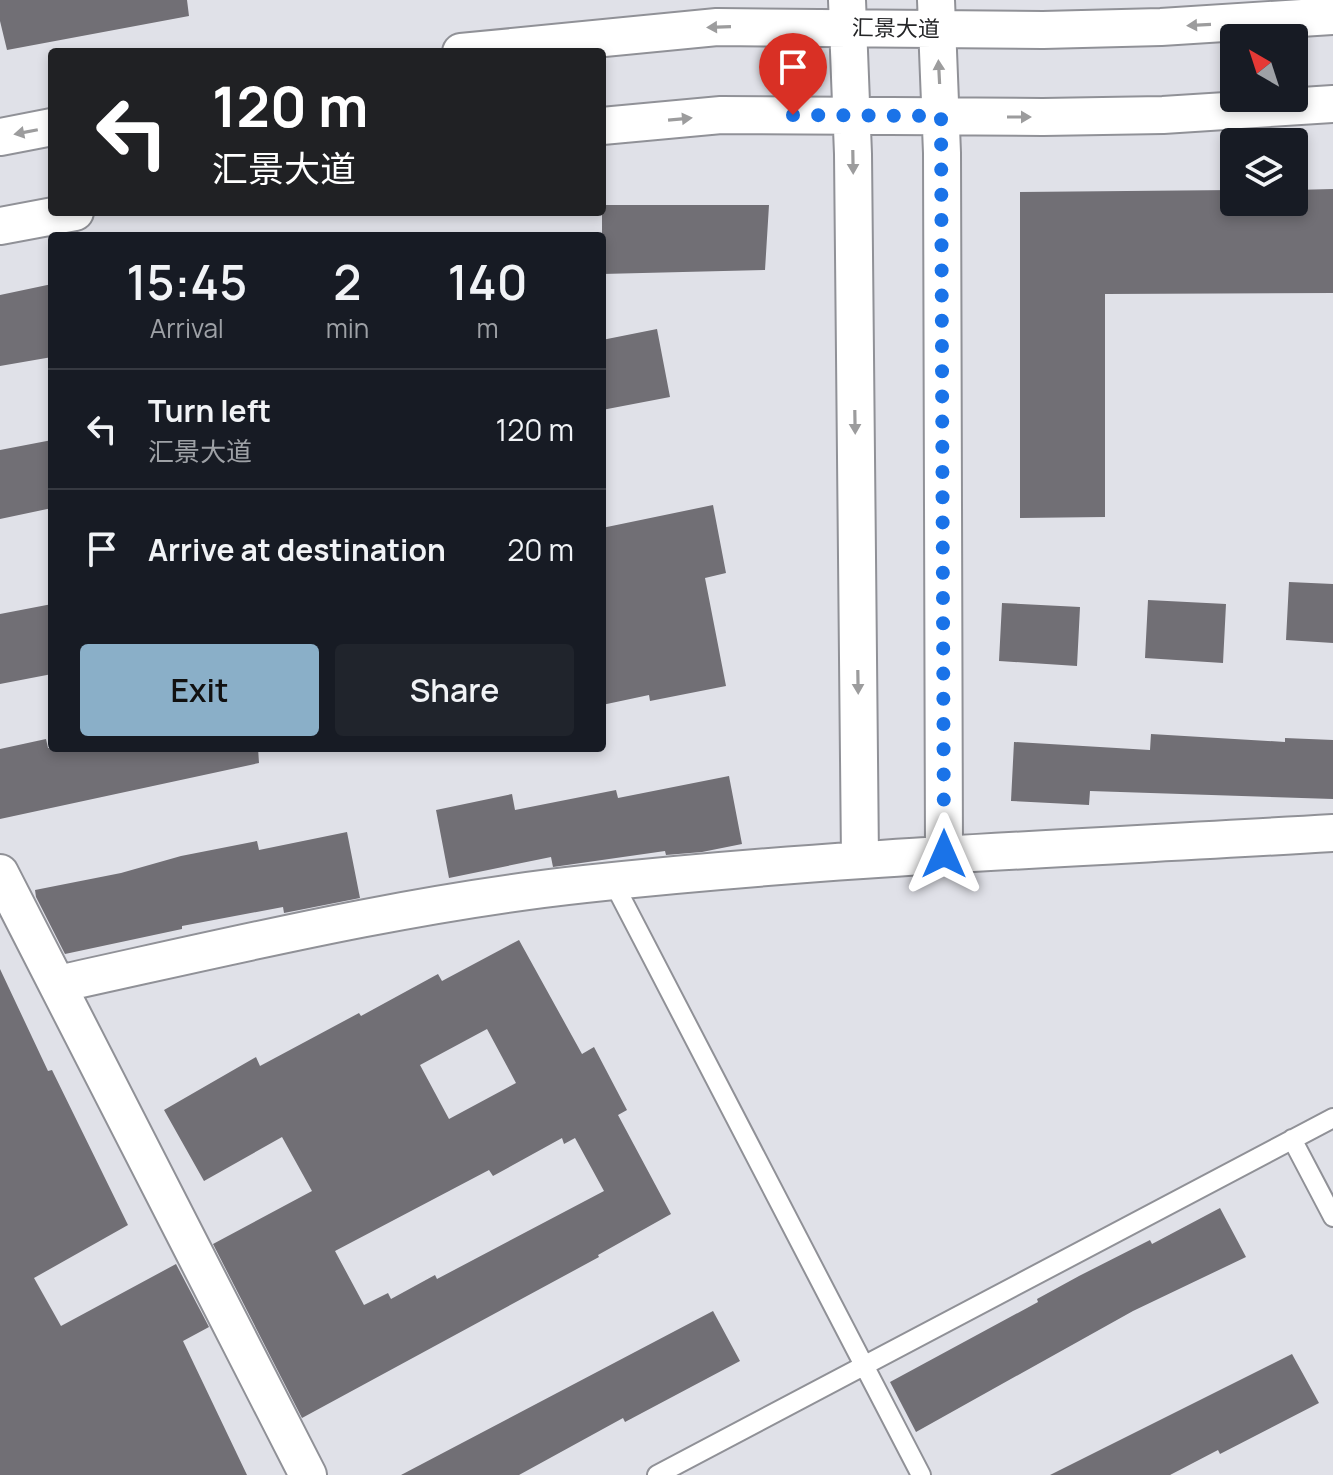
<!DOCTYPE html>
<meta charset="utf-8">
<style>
body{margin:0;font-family:Manrope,"Noto Sans SC",sans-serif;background:#20242c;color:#f1f3f6;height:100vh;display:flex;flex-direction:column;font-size:30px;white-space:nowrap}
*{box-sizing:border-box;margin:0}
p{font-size:26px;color:#9ea1a6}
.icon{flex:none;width:44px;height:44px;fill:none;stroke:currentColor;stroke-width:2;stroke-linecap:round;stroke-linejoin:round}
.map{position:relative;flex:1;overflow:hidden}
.sheet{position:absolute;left:48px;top:232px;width:558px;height:520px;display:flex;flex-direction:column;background:#171b24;border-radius:8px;box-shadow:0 4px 12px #0003}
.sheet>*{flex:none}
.hud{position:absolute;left:48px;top:48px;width:558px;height:168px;border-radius:8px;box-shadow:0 4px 12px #0003;background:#202124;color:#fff;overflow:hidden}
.needle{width:52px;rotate:321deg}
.controls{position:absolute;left:1220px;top:24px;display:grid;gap:16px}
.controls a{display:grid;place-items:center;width:88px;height:88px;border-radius:8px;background:#171b24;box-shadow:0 4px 12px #0003;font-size:40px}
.pin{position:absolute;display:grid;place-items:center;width:68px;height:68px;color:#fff;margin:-82px -34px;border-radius:50% 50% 50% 0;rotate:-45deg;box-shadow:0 0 8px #0007}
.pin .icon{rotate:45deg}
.me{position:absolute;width:88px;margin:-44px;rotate:0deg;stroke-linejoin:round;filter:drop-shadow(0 0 6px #0008)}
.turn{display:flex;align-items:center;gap:28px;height:168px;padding:0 32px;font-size:36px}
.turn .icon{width:104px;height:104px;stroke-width:2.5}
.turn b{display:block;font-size:56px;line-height:68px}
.eta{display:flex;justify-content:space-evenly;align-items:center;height:136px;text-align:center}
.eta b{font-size:48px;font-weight:600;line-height:56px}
.primary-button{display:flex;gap:16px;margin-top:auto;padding:16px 32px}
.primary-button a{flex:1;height:92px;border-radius:8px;background:#8aafc8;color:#111;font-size:32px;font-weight:600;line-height:92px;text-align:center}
.primary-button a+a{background:#20242c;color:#f1f3f6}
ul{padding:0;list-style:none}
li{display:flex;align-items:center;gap:24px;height:120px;padding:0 32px;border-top:2px solid #363941}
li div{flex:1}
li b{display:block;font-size:30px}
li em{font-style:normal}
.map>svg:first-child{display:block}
.building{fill:#716f75;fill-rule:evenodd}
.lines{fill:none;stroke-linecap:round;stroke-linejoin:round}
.service-casing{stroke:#909197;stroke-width:22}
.minor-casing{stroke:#909197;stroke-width:40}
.service{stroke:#fff;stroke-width:18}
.minor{stroke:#fff;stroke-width:36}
.oneway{fill:#9c9c9d}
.route{stroke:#1a73e8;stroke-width:14;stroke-dasharray:0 25.2}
.labels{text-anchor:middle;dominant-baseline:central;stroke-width:6;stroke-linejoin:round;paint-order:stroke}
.street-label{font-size:22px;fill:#232426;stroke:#fff}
</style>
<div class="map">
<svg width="1333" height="1475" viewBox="0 0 1333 1475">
<rect width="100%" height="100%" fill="#e0e1e8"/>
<path class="building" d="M0 0H187L189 16 7 50 0 21Z
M1333 189V293L1105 294V517L1020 518V192L1234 190V202H1294V190Z
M602 205H769L765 270 602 274Z
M52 284V357L0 366V295Z
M657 329 670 397 602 410V340Z
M52 440V508L0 519V450Z
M713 505 726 573 705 578 726 686 650 701 649 695 602 705V528Z
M1289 582 1333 584V643L1286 640Z
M1148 600 1226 604 1223 663 1145 658Z
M1002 603 1080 607 1077 666 999 661Z
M52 604V674L0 684V614Z
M1151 734 1285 742V738L1333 740V799L1090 791 1089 805 1011 801 1014 742 1150 750Z
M46 739 48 748H258L259 763 0 819V749Z
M729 776 742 844 702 852 666 855 665 851 553 867 551 857 449 878 436 810 512 794 515 810 616 790 618 798Z
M347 832 360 898 284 913 283 907 182 926V929L65 954 36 897 35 890 121 873 181 856 257 841 259 850Z
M519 940 582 1054 594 1047 627 1110 618 1115 671 1214 598 1255 599 1257 302 1418 213 1244 312 1191 282 1137 204 1181 164 1110 256 1057 260 1066 359 1013 361 1016 438 974 442 981ZM487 1029 516 1083 449 1119 420 1065ZM562 1138 564 1144 575 1138 604 1191 437 1279 435 1275 391 1299 388 1293 364 1305 335 1251 489 1170 493 1176Z
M0 969 48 1071 52 1070 128 1225 34 1278 61 1326 176 1264 209 1327 183 1341 247 1475H0Z
M1220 1208 1246 1257 1133 1311 916 1432 890 1382 1038 1302 1037 1299 1079 1276 1150 1240 1152 1244Z
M713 1311 740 1361 625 1422 623 1418 519 1475H401Z
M1292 1354 1319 1403 1220 1454 1218 1450 1170 1475H1050Z"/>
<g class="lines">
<g class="service-casing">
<path id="service" d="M613 882 921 1475
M1292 1139 1333 1217
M657 1475 1333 1118"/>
</g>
<g class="minor-casing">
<path id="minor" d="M847 0 853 154 860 859
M936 0 942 153 944 854
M461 52 717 27 1043 30 1161 27 1333 16
M602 126 721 115 1043 117 1163 115 1333 104
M0 137 52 127
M0 226 75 212
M0 873 308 1475
M58 984C232 946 408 903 585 884 834 857 1083 848 1333 833"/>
</g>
<use href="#service" class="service"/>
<use href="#minor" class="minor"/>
</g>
<defs><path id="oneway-solid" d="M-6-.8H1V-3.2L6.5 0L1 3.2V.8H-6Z" transform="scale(2)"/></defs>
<g class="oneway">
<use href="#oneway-solid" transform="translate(1199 25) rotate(177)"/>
<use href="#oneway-solid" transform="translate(719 27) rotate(178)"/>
<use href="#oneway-solid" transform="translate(939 72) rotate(-93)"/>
<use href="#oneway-solid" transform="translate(1019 117)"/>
<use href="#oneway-solid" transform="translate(680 119) rotate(-5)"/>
<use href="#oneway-solid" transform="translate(26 132) rotate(169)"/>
<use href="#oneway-solid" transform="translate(853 162) rotate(89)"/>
<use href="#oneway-solid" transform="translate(855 422) rotate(89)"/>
<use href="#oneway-solid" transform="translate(858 682) rotate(89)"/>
</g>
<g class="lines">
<path class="route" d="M793 115 941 116 944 854"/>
</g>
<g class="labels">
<g class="street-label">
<text transform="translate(896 28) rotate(1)">汇景大道</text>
</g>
</g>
</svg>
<div class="controls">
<a><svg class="needle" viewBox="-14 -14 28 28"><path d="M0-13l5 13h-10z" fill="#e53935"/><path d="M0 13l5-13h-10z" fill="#9ea1a6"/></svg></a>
<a><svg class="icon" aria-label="layers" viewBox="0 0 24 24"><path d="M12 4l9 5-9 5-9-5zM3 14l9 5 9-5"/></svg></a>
</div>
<div class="pin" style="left:793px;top:115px;background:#d93025"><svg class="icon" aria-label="arrive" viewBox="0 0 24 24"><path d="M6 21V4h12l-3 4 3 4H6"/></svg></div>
<svg class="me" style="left:944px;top:854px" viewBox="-20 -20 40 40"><path d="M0-17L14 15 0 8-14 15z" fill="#1a73e8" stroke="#fff" stroke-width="4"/></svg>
<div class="hud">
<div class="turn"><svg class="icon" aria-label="left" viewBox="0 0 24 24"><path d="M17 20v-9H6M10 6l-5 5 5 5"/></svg><div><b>120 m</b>汇景大道</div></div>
</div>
<section class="sheet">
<div class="eta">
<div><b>15:45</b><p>Arrival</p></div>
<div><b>2</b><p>min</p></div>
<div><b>140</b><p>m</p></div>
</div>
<ul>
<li><svg class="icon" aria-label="left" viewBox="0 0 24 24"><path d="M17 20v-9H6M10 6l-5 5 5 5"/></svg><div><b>Turn left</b><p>汇景大道</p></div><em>120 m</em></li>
<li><svg class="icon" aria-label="arrive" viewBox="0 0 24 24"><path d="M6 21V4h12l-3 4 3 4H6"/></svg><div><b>Arrive at destination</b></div><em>20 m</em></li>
</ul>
<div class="primary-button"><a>Exit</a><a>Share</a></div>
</section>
</div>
